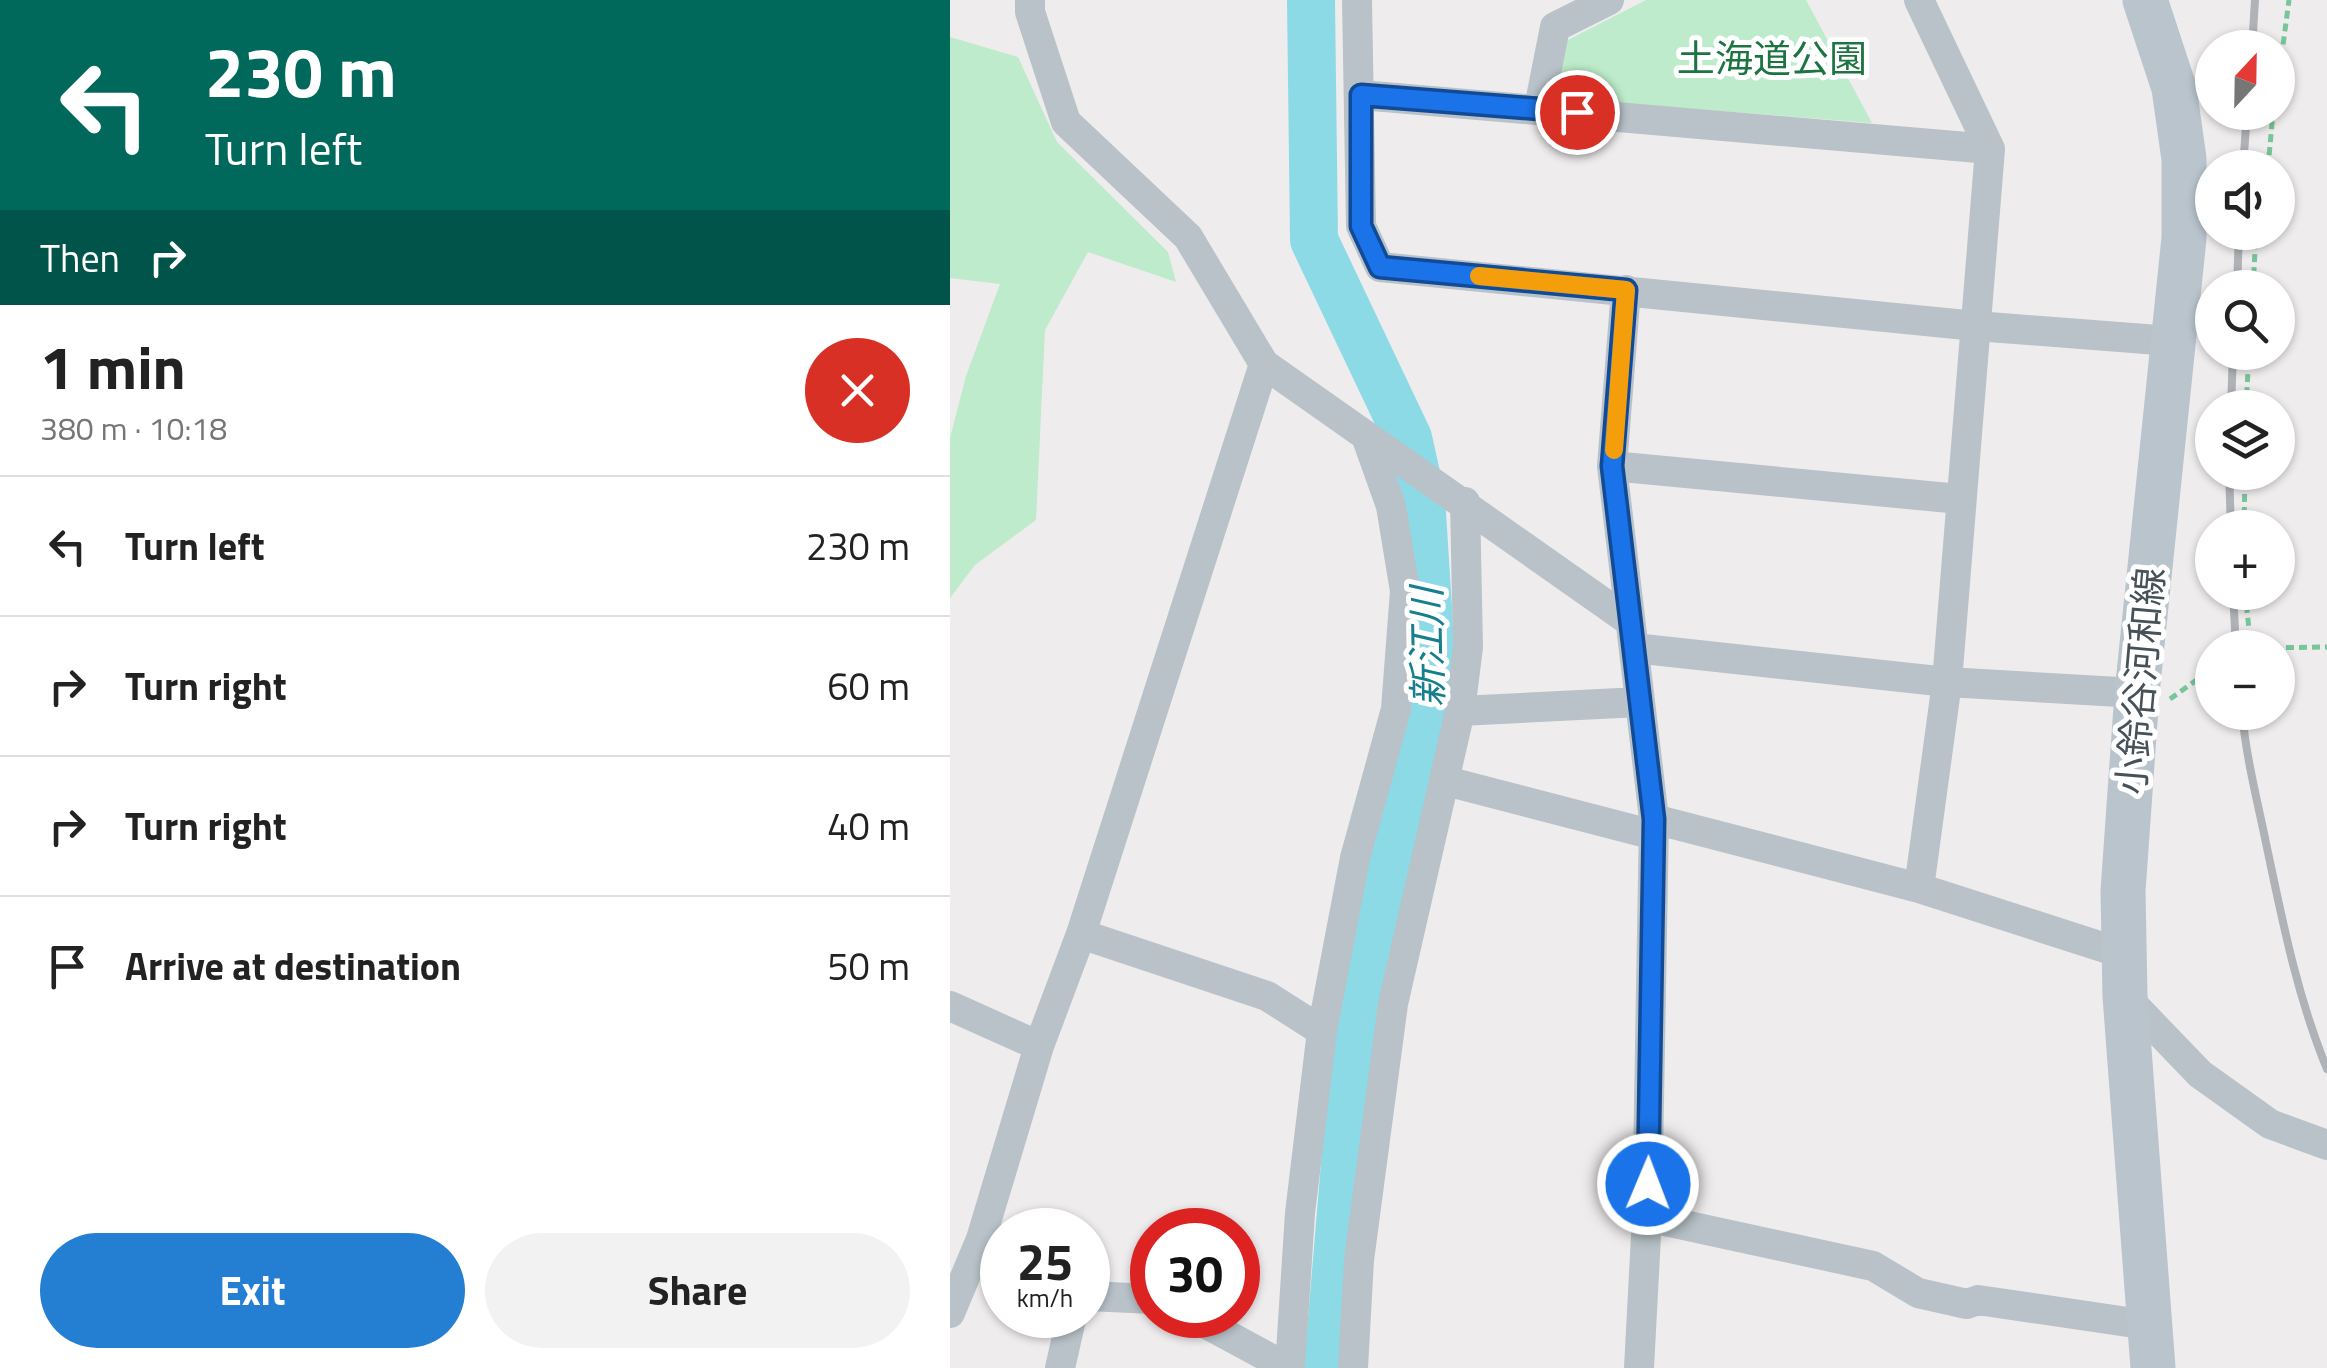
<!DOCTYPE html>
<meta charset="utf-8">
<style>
body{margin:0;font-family:"Titillium Web","Noto Sans JP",sans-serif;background:#f2f2f2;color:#222;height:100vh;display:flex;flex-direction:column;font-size:38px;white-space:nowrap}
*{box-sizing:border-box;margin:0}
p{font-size:32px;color:#767676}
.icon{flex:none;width:55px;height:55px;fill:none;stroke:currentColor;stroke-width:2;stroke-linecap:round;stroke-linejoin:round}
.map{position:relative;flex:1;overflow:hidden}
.drawer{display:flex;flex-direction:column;background:#fff;width:950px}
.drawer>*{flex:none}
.guide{background:#00695c;color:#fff;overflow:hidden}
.needle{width:65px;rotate:22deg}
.fabs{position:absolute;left:1245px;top:30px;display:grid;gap:20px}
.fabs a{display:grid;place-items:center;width:100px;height:100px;border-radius:50%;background:#fff;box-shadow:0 2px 8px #0004;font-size:50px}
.speed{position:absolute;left:30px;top:1208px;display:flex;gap:20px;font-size:50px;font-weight:700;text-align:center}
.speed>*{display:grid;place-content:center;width:130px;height:130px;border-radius:50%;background:#fff;box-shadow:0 2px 8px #0004;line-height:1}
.speed small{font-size:25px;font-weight:400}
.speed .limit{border:15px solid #d22;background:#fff;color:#111}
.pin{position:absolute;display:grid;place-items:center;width:85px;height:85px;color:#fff;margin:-42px;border:5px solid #fff;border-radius:50%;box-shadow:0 2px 10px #0007}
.me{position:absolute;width:110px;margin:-55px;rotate:1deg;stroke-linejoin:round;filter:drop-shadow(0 0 8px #0008)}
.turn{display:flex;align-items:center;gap:35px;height:210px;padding:0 40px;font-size:45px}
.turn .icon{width:130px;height:130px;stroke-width:2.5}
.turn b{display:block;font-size:70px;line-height:85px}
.then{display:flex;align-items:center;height:95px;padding:0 40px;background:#0003;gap:20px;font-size:38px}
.round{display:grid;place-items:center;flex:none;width:105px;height:105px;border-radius:52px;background:#f2f2f2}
.overview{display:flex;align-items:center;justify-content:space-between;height:170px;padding:0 40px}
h1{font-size:60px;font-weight:700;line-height:75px}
.primary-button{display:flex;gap:20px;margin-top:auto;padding:20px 40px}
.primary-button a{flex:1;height:115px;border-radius:60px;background:#247ed1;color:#fff;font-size:40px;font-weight:700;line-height:115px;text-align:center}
.primary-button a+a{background:#f2f2f2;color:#222}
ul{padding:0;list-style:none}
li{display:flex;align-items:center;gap:30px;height:140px;padding:0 40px;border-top:2px solid #e0e0e0}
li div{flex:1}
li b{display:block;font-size:38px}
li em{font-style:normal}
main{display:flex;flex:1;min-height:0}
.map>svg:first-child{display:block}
.green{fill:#bdebcb}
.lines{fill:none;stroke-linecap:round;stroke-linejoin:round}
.river{stroke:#8cdae5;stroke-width:48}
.path{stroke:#77c699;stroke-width:5;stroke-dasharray:8 5;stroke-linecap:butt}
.minor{stroke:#b8c2c8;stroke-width:30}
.secondary{stroke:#b9c4cd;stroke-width:45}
.rail{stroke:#afb2b6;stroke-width:8}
.route-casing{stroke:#114b97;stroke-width:25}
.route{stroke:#1a73e8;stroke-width:18}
.slow{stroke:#f59e0b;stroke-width:18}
.labels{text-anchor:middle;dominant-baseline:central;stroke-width:10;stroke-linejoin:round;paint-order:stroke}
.park-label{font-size:38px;fill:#1c7441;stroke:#fff}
.street-label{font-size:38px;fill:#465158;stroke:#fff}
.water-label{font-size:40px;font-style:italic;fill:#157f8e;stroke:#fff}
</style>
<main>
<section class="drawer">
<div class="guide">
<div class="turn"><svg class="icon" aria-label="left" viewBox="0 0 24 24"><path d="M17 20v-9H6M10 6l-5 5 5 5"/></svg><div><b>230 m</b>Turn left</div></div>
<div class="then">Then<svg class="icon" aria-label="right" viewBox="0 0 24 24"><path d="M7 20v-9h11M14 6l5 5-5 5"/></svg></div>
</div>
<div class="overview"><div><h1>1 min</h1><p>380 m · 10:18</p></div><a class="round" style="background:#d93025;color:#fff"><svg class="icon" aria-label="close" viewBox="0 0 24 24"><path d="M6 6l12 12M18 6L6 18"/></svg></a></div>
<ul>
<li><svg class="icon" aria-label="left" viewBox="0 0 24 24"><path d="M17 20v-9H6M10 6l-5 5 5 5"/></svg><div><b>Turn left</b></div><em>230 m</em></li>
<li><svg class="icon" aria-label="right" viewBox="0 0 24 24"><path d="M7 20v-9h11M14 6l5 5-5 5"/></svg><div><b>Turn right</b></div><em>60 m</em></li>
<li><svg class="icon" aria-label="right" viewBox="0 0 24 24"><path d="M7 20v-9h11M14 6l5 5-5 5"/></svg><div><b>Turn right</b></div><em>40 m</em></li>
<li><svg class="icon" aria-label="arrive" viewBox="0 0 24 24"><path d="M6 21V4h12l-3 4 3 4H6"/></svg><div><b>Arrive at destination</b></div><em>50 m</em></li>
</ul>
<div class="primary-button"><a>Exit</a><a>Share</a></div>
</section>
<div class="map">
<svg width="1377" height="1368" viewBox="0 0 1377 1368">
<rect width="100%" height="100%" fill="#efeced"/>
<path class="green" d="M696 0H856L922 123 607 98 616 41Z
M0 37 68 57 107 142 218 252 226 282 138 252 95 330 86 520 25 565 0 598V438L16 376 50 284 0 278Z"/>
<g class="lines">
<path class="river" d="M361 0 364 240 458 438 471 497 484 703 435 888 405 1044 378 1368"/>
<path class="path" d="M1328 83 1339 0
M1318 168 1323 112
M1303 288 1306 232
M1296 408 1299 352
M1294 528 1295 472
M1295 592 1301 648
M1310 648 1377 647
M1220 699 1262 669"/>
<path class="minor" d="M80 0V12L116 122 238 237 314 364 678 620
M407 0 411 226 430 267 1026 326 1221 341
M969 0 1040 149 997 682 969 888
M411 95 1040 149
M589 108 605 27 659 0
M676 290 662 466 704 819 697 1217 689 1368
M662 466 1010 499
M684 648 997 682 1187 693
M510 711 690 702
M496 781 704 835
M704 819 969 888 1174 954
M131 934 317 996 372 1031
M1175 996 1250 1074 1320 1124 1377 1145
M0 1006 89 1046
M697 1217 923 1266 968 1293 1017 1304 1028 1300 1198 1325
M138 1296 202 1299
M0 1313 31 1239 89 1046 131 934 314 364
M240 1315 338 1368
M110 1368 122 1315
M340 1368 350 1213 372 1031 405 858 446 709 455 591 441 506 416 436
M403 1368 409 1260 443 1004 510 711 518 647 515 502"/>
<path class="secondary" d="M1195 0 1224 88 1234 159V238L1187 693 1173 891 1175 996 1203 1368"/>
<path class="rail" d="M1302 48 1305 0
M1293 168 1297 112
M1287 288 1289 232
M1281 408 1283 352
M1279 472 1281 528
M1283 592 1286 648
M1292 712C1296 757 1307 799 1316 843 1332 919 1347 996 1377 1069"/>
</g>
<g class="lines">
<g class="route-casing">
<path id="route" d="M627 112 411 95V226L430 267 676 290 662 466 704 819 698 1184"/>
</g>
<use href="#route" class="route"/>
<path class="slow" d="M529 276 676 290 664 450"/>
</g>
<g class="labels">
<g class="park-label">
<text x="822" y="58">土海道公園</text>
</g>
<g class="street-label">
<text transform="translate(1190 681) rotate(-85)">小鈴谷河和線</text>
</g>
<g class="water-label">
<text transform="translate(477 647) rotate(-91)">新江川</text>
</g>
</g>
</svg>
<div class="fabs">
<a><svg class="needle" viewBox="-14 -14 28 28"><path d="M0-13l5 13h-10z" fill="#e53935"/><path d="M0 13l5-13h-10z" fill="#767676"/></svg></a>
<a><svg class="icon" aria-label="sound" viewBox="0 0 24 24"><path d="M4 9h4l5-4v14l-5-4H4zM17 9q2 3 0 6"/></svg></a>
<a><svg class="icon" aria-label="search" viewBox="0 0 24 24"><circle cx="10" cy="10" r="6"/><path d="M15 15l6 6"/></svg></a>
<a><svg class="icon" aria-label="layers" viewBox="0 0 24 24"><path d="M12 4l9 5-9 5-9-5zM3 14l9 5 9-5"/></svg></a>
<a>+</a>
<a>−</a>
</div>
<div class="speed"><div>25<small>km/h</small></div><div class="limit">30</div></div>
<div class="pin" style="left:627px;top:112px;background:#d93025"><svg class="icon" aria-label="arrive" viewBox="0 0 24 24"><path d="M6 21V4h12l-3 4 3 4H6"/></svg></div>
<svg class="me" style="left:698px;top:1184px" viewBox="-20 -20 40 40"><circle r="17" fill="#1a73e8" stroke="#fff" stroke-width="3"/><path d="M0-11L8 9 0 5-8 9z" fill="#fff"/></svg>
</div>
</main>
